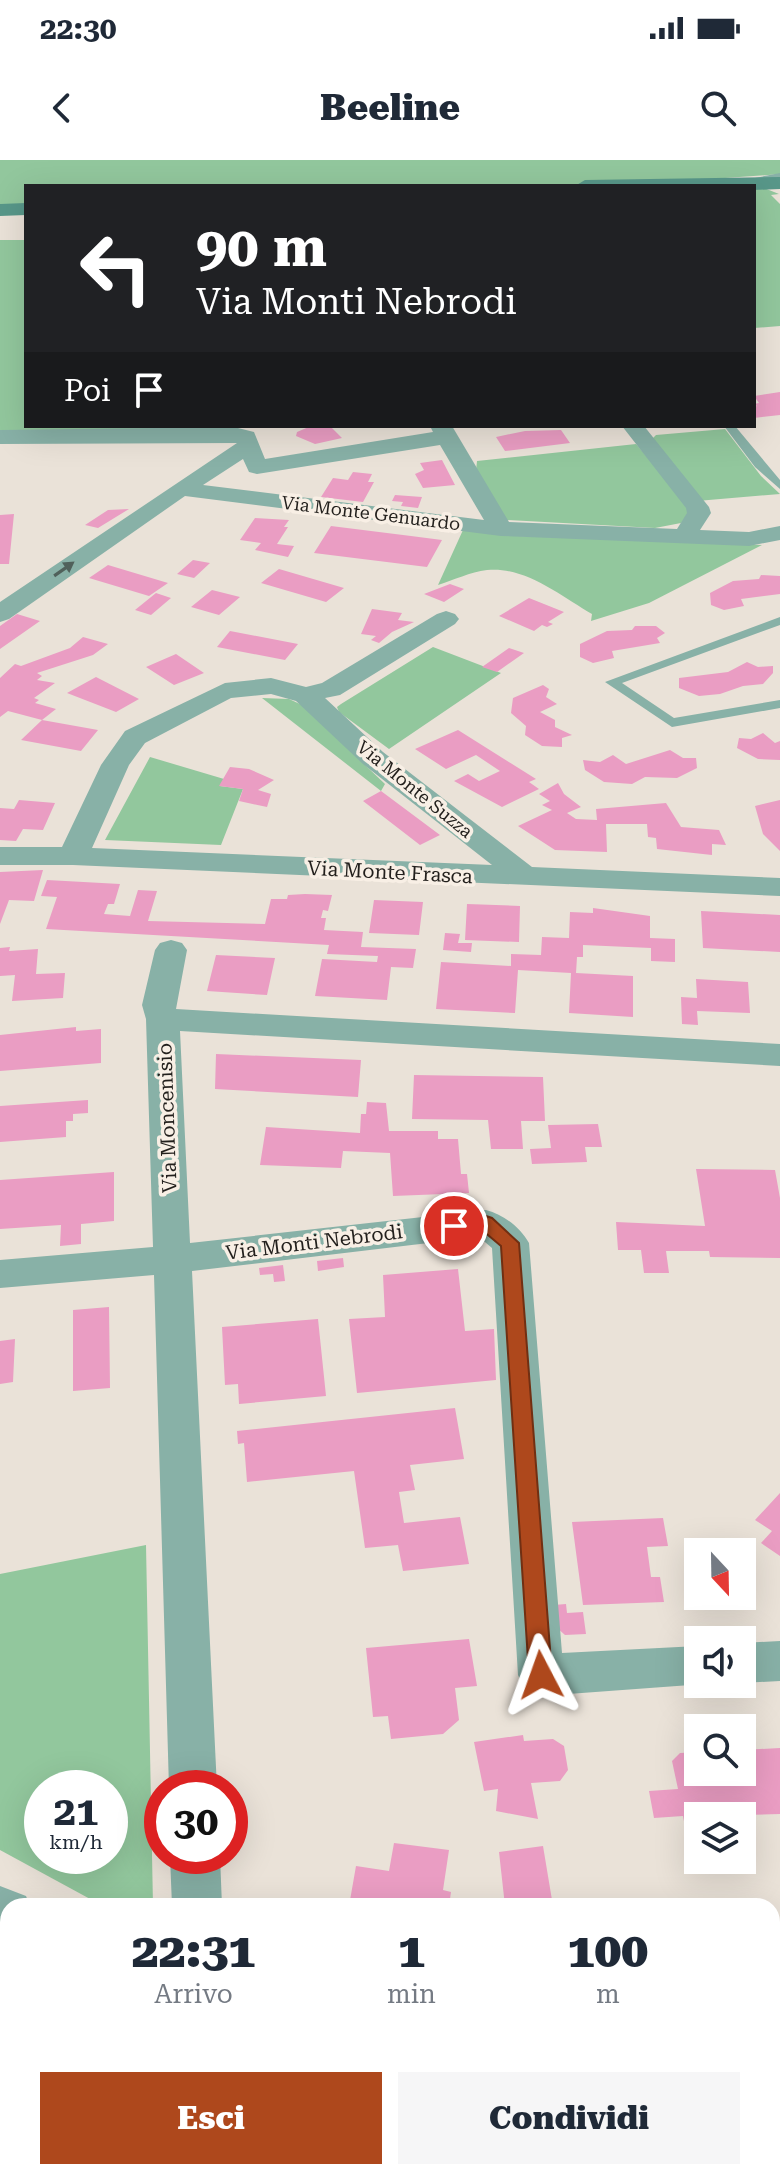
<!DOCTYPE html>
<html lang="it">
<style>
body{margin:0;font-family:"Roboto Serif",serif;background:#f6f6f7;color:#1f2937;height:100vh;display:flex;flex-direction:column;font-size:30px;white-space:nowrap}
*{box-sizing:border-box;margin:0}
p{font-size:26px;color:#747a83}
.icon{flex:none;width:44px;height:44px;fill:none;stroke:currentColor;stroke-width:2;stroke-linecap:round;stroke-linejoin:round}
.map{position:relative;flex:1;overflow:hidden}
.drawer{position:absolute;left:0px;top:1738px;width:780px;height:282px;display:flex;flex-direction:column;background:#fff;border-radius:24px 24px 0 0;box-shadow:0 8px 32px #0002}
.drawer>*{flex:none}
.top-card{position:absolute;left:24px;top:24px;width:732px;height:244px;border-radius:0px;box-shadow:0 8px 32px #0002;background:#202124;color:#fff;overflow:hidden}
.needle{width:52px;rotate:158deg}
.buttons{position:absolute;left:684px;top:1378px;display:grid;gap:16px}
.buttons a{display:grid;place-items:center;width:72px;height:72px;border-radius:0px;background:#fff;box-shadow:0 8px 32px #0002;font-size:40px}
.speed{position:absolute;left:24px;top:1610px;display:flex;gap:16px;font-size:40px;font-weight:700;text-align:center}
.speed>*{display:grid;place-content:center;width:104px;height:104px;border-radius:50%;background:#fff;box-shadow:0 8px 32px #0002;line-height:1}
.speed small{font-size:20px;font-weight:400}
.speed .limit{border:12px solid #d22;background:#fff;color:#111}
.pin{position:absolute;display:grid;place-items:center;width:68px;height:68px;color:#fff;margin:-34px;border:4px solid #fff;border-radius:50%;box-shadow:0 2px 8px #0007}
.me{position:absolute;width:88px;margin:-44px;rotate:356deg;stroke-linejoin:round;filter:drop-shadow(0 0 6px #0008)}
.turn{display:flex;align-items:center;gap:28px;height:168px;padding:0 40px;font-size:36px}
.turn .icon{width:104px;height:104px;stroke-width:2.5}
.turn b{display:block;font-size:56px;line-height:68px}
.then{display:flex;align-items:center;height:76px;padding:0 40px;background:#0003;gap:16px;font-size:30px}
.eta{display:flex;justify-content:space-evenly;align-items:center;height:136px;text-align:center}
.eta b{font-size:48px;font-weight:800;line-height:56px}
.action{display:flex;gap:16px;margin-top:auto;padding:16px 40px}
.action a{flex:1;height:92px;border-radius:0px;background:#ae481c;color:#fff;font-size:32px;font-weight:800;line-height:92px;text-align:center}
.action a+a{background:#f6f6f7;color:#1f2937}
.status{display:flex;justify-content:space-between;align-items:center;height:56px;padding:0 40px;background:#fff;direction:ltr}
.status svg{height:22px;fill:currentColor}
header{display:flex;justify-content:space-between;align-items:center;height:104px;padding:0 40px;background:#fff;font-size:36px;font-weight:800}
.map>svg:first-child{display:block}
.green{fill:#92c79d;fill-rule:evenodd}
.building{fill:#ea9dc3}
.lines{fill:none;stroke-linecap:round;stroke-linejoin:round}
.service{fill:#88b1a7;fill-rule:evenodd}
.minor{fill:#88b1a7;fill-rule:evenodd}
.secondary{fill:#589789;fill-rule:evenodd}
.oneway{fill:#50615b}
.route{fill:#ae481c;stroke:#712f12;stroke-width:2}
.labels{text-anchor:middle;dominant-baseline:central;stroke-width:7;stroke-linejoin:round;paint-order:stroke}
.far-street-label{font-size:18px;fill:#221f1c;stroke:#f8efe5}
.street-label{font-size:20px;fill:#221f1c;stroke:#f8efe5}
</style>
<div class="status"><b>22:30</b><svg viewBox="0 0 49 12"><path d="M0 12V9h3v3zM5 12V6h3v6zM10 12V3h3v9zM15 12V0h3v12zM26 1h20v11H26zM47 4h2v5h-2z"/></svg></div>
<header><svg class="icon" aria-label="back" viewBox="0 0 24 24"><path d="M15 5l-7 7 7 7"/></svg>Beeline<svg class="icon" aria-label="search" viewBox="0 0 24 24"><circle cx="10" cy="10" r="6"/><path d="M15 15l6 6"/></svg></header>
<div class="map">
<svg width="780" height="2019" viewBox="0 0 780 2019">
<rect width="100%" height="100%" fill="#eae2d8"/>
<path class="green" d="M0 0H780V14C530 35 277 26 26 26V40L23 45 0 46Z
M754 28H764L779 34 771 35 780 44V166L754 168Z
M0 80H26V266H241L230 269 0 271Z
M725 269 761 316 780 334 697 341 652 279 656 275Z
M636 284 689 346V353L681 363 655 368 507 360 476 311 477 301Z
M463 370 519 376 762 385 649 443 591 461 592 454C561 436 525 406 487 410 470 412 454 420 438 425Z
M433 487 501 513 389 589 339 552 337 547 341 544Z
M262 538 289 539 302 545 385 624 381 631Z
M150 597 224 619 220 626 243 629 221 685 105 680Z
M146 1385 153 1746H103L0 1690V1414ZM110 1628V1696H42V1628Z"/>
<path class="building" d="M780 232V255L754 258V247L757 246 754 244 759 243 754 236Z
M311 266 331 267 342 278 315 284 296 276 297 272Z
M561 270 570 283 505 291 496 277 525 271Z
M442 300 455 325 423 328 415 314 424 310 420 303Z
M353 312 372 314 368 322H374L363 342 321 337 333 318 348 320Z
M395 335 422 337 418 348 401 346 403 342 392 341Z
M129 349 98 368 85 365 108 350Z
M14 354 9 404H0V355Z
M255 358 289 360 284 367H288L277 384 294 386 288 397 255 390 261 383 240 380Z
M331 366 411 376 442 380 427 407 314 393Z
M193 400 210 403 194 418 177 414Z
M108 405 168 423 149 436 89 418Z
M279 409 344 428 326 442 261 423Z
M761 415 780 416V434L741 439 744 446 724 450 711 445 710 433 733 421 759 419Z
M450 424 464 429 444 442 424 434Z
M212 430 240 437 219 455 191 447Z
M156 433 171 438 151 455 135 450Z
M529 438 564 452 548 462 553 464 547 467 542 465 534 471 499 456Z
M372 449 402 453 398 460 414 462 392 472 379 483 371 480 376 476 361 474Z
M17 454 40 461 0 489V466Z
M635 466H656L665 473 657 478 660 483 612 491 614 498 593 503 580 497V484L607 471 632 470Z
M230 471 298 484 285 500 217 487Z
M83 477 108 484 93 495 37 513 42 516 37 520 55 523 34 538 39 540 35 543 56 549 42 560 8 551 0 557V518L15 504 21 506 70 488Z
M509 488 524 493 497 512 482 507Z
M176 494 204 513 174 525 146 507Z
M747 502 758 507 773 506V513L763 524 743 526 720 534 699 536 679 528V518L728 512Z
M96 517 139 539 116 552 67 533Z
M543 525 549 529 546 537 557 544 540 552 555 560V567L572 575 562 578V587L542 586 525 575 526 566 511 553 513 538Z
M42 560 98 570 81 591 21 580Z
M458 570 536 619 529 622 539 629 502 647 454 621 468 614 479 621 500 611 476 595 446 609 415 589Z
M763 573 775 583 780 581V600L758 599 737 588 739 578 751 579Z
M670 590 683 598H696L697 608 677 618 645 617 632 624 604 622 585 610 583 600 600 602 613 595 626 604Z
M230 607 249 609 274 620 258 630 271 634 267 647 239 641 243 629 219 626Z
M558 623 564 634 581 647 567 653 576 659 597 660 596 649 666 643 681 667 719 670 726 685 712 684V695L657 689 656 678 648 677 647 664H606L607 692 555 690 518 666 552 650 542 645 550 641 539 634Z
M381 631 440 675 420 685 363 641Z
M19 640 55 643 43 670 23 669 16 681 0 680V648L14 649Z
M780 640V691L763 674 755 646Z
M43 710 34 741 9 740 0 764V712Z
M47 720 120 724 114 744H108L104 754 130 756 138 730 157 731 148 761 265 764 271 739H287L288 735 305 734 332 735 328 751 323 750 321 758H326L324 770 363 772 361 787 416 789 413 808 391 807 387 840 315 836 322 799 377 802 378 796 327 794 329 785 46 769 57 737 41 736Z
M374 740 423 742 419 775 369 773Z
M467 744 520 746 519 782 465 780Z
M593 748 650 756V778L675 779V802L651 801V788L583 785V797H577L576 813 633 816V857L569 853 571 813 518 810 515 853 436 849 441 802 511 806V794L541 795 542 777 569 778 570 752 593 753Z
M701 751 780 755V792L703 788Z
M445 773 460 774 458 783H472L471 792 443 790Z
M10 787 9 791 38 789 36 814 65 813 63 838 12 841 15 815 0 816V788Z
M216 795 275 798 267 835 207 831Z
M696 819 748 822 750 853 697 851 698 865 682 864 681 837 697 838Z
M76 867V871L101 869V903L0 911V875Z
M216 894 361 900 358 937 215 929Z
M414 915 543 917 545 961H521L523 989H491L488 960 412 959Z
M88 940V953L73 954V961H66V977L0 982V946Z
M367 942 386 943 389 971H438V979H458L461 1014H467L469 1033 393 1036 390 993 343 991 341 1008 260 1005 266 967 360 973 361 954H366Z
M598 964 602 987H585L587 1002 532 1004 530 989 551 988 548 965Z
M696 1009 775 1010 780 1038V1098L710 1097 709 1091H666L669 1113H644L641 1090H618L616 1062 705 1066Z
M114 1012V1061L81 1064V1084L60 1086 61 1065 0 1069V1020Z
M343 1098 344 1107 318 1111 317 1101Z
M283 1105 285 1121 274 1122 273 1114 260 1115 259 1108Z
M458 1109 465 1171 494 1169 496 1220 357 1233 349 1159 385 1157 383 1115Z
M109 1147 110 1228 73 1231V1150Z
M318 1159 326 1236 239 1244 238 1224 225 1225 222 1167Z
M15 1179 13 1222 0 1224V1181Z
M455 1248 464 1299 410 1305 415 1330 399 1332 404 1363 460 1357 469 1404 403 1411 398 1385 365 1388 354 1311 247 1322 244 1283 238 1284 237 1271Z
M780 1333V1396L761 1383 772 1371 755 1360Z
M663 1358 668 1386 647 1387 651 1417H660L664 1442 583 1445 572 1362Z
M566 1444 567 1453 583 1452 586 1474 565 1475 556 1467 554 1445Z
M469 1479 477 1526 455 1528 459 1560 443 1574 391 1579 388 1556 373 1557 366 1488Z
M523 1575 524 1581 553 1579 564 1586 568 1610 560 1621 531 1623 538 1659 496 1651 498 1629 484 1631 474 1582Z
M780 1588V1654L698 1656V1666L685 1667 683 1656 654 1658 649 1631 678 1629 672 1601 680 1593 698 1592V1612H742V1590Z
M394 1683 449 1690 443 1730 451 1732 449 1746H349L356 1706 389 1711Z
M543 1686 553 1746H505L499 1692Z
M741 1740 742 1746H683V1744Z
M0 1870 8 1873V2012H49L45 2019H0Z
M93 2012H139L157 2019H90Z"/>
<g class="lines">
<path class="service" d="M780 13V19L749 23 745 20Z
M724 266H735L780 320V329L755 307Z
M780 457V465L622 523 674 558 780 540V548L672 567 605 522Z"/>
<path class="minor" d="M430 266H452L509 362 677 369 687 353 686 348 622 266H644L709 347 711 353 700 370 749 372 780 366V380L749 386 501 376 185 336 9 459 0 462V442L237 283 0 284V270L234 267 254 272 265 299 433 272ZM440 285 484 360 203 325 243 299 249 312 257 314Z
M446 451 455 454 459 459 455 464 340 535 325 538 383 592 532 707 780 718V736L73 705H0V687H62L101 605 125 571 225 523 271 518 306 527 322 523 437 454ZM271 534 296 541 363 604 492 705 92 688 129 605 145 583 231 538Z
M171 780 182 783 187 790 176 849 780 884V906L180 871 190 1083 486 1050C504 1055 520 1067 529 1083L562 1493 698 1486V1524H704L541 1536 525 1530 518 1515 492 1088 479 1077 192 1111 217 1628H169L154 1115 0 1128V1100L153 1087 146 859 142 845 155 790 160 783Z
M780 1481V1521L742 1523V1483Z
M170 1696H220L222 1746H172Z
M0 1726 26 1736 30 1746H8V1779L0 1776Z
M772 1943H780V1997H772Z"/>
<path class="secondary" d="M780 17V29L754 30V26H575L585 20Z
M26 43V55L0 56V44Z"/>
</g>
<defs><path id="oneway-solid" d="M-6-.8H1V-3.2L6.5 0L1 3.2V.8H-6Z" transform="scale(2)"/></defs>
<use class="oneway" href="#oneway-solid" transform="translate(64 409) rotate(-35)"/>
<path class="route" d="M486 1056 492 1058 519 1083 552 1515 549 1523 541 1526 532 1523 529 1515 501 1086 482 1070 454 1073 445 1066 454 1059Z"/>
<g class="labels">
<g class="far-street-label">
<text transform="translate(371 353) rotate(7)">Via Monte Genuardo</text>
<text transform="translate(415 629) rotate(39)">Via Monte Suzza</text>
</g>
<g class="street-label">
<text transform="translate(390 712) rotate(3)">Via Monte Frasca</text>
<text transform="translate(167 958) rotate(-92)">Via Moncenisio</text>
<text transform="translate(314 1082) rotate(-7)">Via Monti Nebrodi</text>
</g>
</g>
</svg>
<div class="buttons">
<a><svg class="needle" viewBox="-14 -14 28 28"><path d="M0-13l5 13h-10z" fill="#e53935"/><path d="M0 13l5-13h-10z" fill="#747a83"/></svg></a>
<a><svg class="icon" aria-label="sound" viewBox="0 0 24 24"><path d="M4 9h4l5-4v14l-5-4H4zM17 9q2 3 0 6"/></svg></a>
<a><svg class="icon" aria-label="search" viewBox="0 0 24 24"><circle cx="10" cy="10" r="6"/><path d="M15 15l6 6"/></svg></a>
<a><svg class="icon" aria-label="layers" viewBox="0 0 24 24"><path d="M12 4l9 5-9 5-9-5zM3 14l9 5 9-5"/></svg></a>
</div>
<div class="speed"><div>21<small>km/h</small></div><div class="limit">30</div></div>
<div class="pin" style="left:454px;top:1066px;background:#d93025"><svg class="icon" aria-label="arrive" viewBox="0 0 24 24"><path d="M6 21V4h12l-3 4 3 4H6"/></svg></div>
<svg class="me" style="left:541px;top:1515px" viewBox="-20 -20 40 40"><path d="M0-17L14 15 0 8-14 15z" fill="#ae481c" stroke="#fff" stroke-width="4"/></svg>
<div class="top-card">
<div class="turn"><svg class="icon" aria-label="left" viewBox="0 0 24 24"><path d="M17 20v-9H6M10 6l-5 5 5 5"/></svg><div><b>90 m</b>Via Monti Nebrodi</div></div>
<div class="then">Poi<svg class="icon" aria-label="arrive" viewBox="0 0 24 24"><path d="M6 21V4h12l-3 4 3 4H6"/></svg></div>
</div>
<section class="drawer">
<div class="eta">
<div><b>22:31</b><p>Arrivo</p></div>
<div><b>1</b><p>min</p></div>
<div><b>100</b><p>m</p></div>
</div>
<div class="action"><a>Esci</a><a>Condividi</a></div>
</section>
</div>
